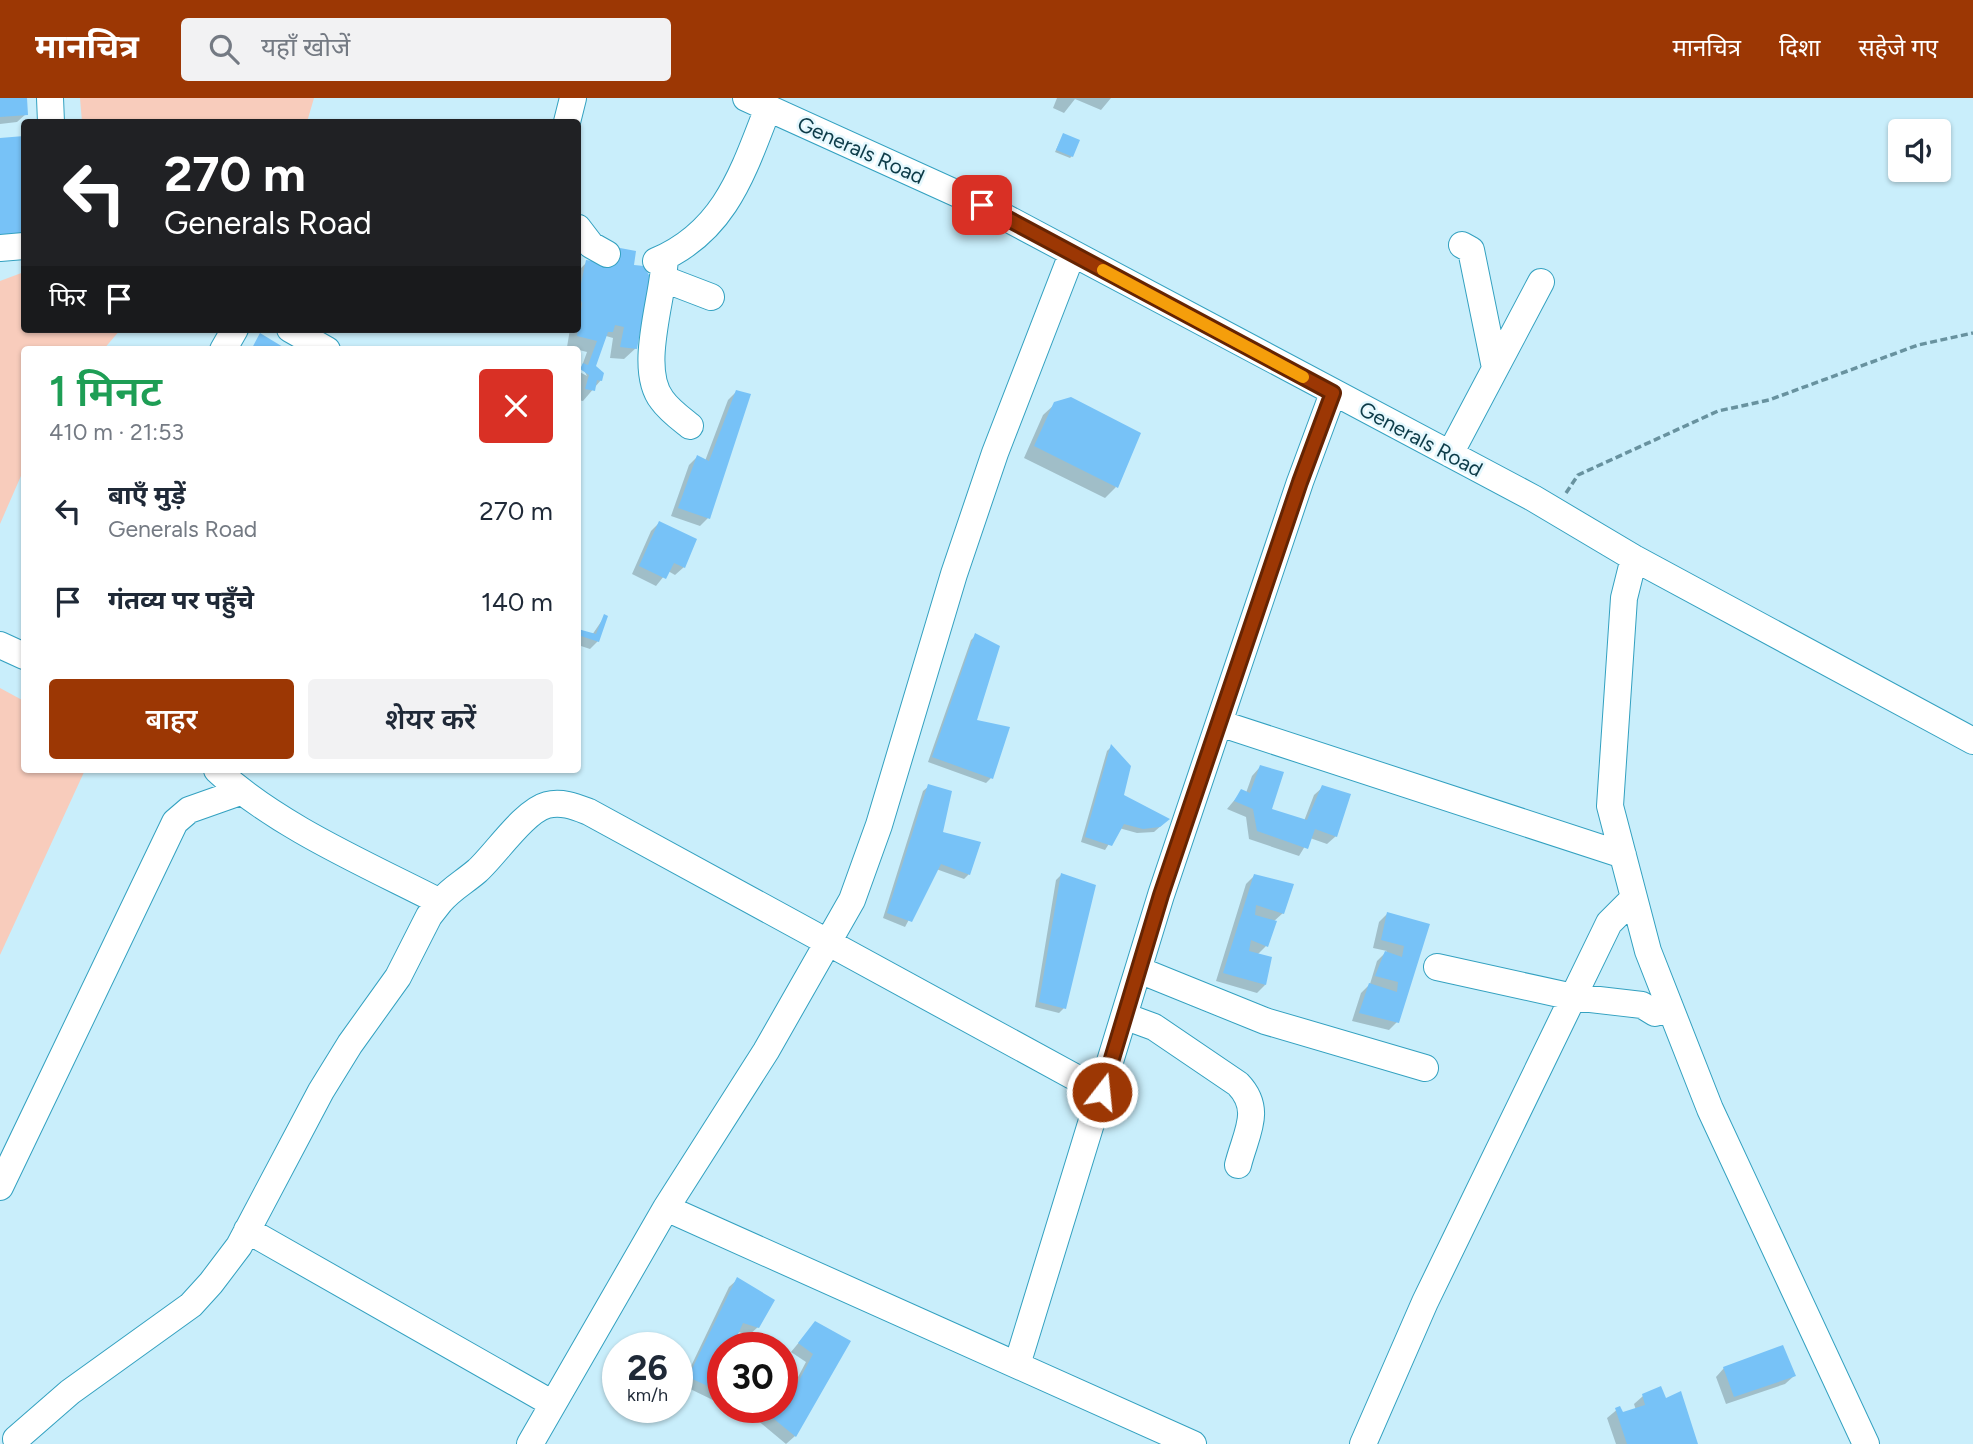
<!DOCTYPE html>
<html lang="hi">
<meta charset="utf-8">
<style>
body{margin:0;font-family:Figtree,"Noto Sans Devanagari",sans-serif;background:#f2f2f3;color:#1f2937;height:100vh;display:flex;flex-direction:column;font-size:26px;white-space:nowrap}
*{box-sizing:border-box;margin:0}
p{font-size:23px;color:#747a83}
.icon{flex:none;width:38px;height:38px;fill:none;stroke:currentColor;stroke-width:2;stroke-linecap:round;stroke-linejoin:round}
.map{position:relative;flex:1;overflow:hidden}
.drawer{position:absolute;left:21px;top:248px;width:560px;height:427px;display:flex;flex-direction:column;background:#fff;border-radius:7px;box-shadow:0 2px 5px #0004}
.drawer>*{flex:none}
.top-card{position:absolute;left:21px;top:21px;width:560px;height:214px;border-radius:7px;box-shadow:0 2px 5px #0004;background:#202124;color:#fff;overflow:hidden}
.fabs{position:absolute;left:1888px;top:21px;display:grid;gap:14px}
.fabs a{display:grid;place-items:center;width:63px;height:63px;border-radius:7px;background:#fff;box-shadow:0 2px 5px #0004;font-size:35px}
.speed{position:absolute;left:602px;top:1234px;display:flex;gap:14px;font-size:35px;font-weight:700;text-align:center}
.speed>*{display:grid;place-content:center;width:91px;height:91px;border-radius:50%;background:#fff;box-shadow:0 2px 5px #0004;line-height:1}
.speed small{font-size:18px;font-weight:400}
.speed .limit{border:10px solid #d22;background:#fff;color:#111}
.pin{position:absolute;display:grid;place-items:center;width:60px;height:60px;color:#fff;margin:-30px;border-radius:14px;box-shadow:0 4px 10px #0006}
.me{position:absolute;width:77px;margin:-38px;rotate:16deg;stroke-linejoin:round;filter:drop-shadow(0 0 5px #0008)}
.turn{display:flex;align-items:center;gap:24px;height:147px;padding:0 28px;font-size:32px}
.turn .icon{width:91px;height:91px;stroke-width:2.5}
.turn b{display:block;font-size:49px;line-height:60px}
.then{display:flex;align-items:center;height:66px;padding:0 28px;background:#0003;gap:14px;font-size:26px}
.round{display:grid;place-items:center;flex:none;width:74px;height:74px;border-radius:7px;background:#f2f2f3}
.overview{display:flex;align-items:center;justify-content:space-between;height:119px;padding:0 28px}
h1{font-size:42px;font-weight:600;line-height:52px;color:#1e9e55}
.button{display:flex;gap:14px;margin-top:auto;padding:14px 28px}
.button a{flex:1;height:80px;border-radius:7px;background:#9c3704;color:#fff;font-size:28px;font-weight:600;line-height:80px;text-align:center}
.button a+a{background:#f2f2f3;color:#1f2937}
ul{padding:0;list-style:none}
li{display:flex;align-items:center;gap:21px;height:91px;padding:0 28px}
li div{flex:1}
li b{display:block;font-size:26px}
li em{font-style:normal}
header{display:flex;align-items:center;gap:42px;box-sizing:border-box;height:98px;padding:0 35px;background:#9c3704;color:#fff}
header strong{font-size:33px}
nav{display:flex;gap:38px;margin-inline-start:auto;font-size:24px}
.search{width:490px;height:63px;background:#f2f2f3;display:flex;align-items:center;gap:18px;box-sizing:border-box;padding:0 24px;border-radius:7px;color:#747a83;font-size:26px}
.map>svg:first-child{display:block}
.green{fill:#f8ccbc}
.shadow{fill:#0003}
.building{fill:#77c2f7}
.lines{fill:none;stroke-linecap:round;stroke-linejoin:round}
.minor-casing{stroke:#33a1c0;stroke-width:28}
.path{stroke:#68929f;stroke-width:3.5;stroke-dasharray:7 3.5;stroke-linecap:butt}
.minor{stroke:#fff;stroke-width:26}
.route-casing{stroke:#652403;stroke-width:18}
.route{stroke:#9c3704;stroke-width:12}
.slow{stroke:#f59e0b;stroke-width:12}
.labels{text-anchor:middle;dominant-baseline:central;stroke-width:5;stroke-linejoin:round;paint-order:stroke}
.street-label{font-size:21px;fill:#0d3b48;stroke:#e5f8fe}
</style>
<header>
<strong>मानचित्र</strong>
<div class="search"><svg class="icon" aria-label="search" viewBox="0 0 24 24"><circle cx="10" cy="10" r="6"/><path d="M15 15l6 6"/></svg>यहाँ खोजें</div>
<nav><a>मानचित्र</a><a>दिशा</a><a>सहेजे गए</a></nav>
</header>
<div class="map">
<svg width="1973" height="1346" viewBox="0 0 1973 1346">
<rect width="100%" height="100%" fill="#c9eefb"/>
<path class="green" d="M80 0H314L307 24H82Z
M24 174V231H121L103 252H24V371L0 426V183Z
M0 590 24 603V672H85L0 857Z"/>
<path class="shadow" d="M0 0H25L26 16 17 24 0 26Z
M1057 0H1111L1101 12 1075 1 1064 15 1053 10Z
M1063 37 1072 58 1070 60 1055 54Z
M24 40V139L0 42Z
M587 164 632 168 636 250 624 261 610 260 613 240 606 238 594 269 601 282 583 303 578 302V273L587 278 582 268 587 254 567 249 570 231H578V173Z
M736 294 708 420 700 428 671 418 689 367 697 359 705 363 728 302Z
M1055 306 1116 389 1105 400 1024 360 1043 317Z
M659 425 684 469 675 477 668 473 656 488 632 476 651 433Z
M605 518 598 543 590 551 578 547V533L592 537Z
M976 537 975 623 991 680 986 685 928 664 971 542Z
M1111 649 1122 697 1163 726 1154 734 1137 735 1119 730 1105 752 1081 744 1107 653Z
M1260 669 1270 713 1304 723 1314 697 1323 689 1336 738 1327 746 1310 740 1299 758 1249 741 1246 719 1227 711 1242 693 1246 695 1252 678Z
M929 688 941 735 969 776 964 781 936 771 905 829 883 820 923 693Z
M1061 777 1064 910 1059 915 1035 909 1056 782Z
M1254 778 1283 815 1273 824 1266 848 1257 857 1265 887 1257 895 1216 883 1246 786Z
M1387 816 1428 827 1397 924 1389 932 1352 923 1361 895 1370 886 1377 863 1387 853 1373 850 1379 824Z
M738 1181 758 1229 749 1237 738 1234 723 1250V1298L717 1304 682 1287 729 1189Z
M815 1225 849 1244 795 1338 786 1346 756 1321 765 1309H782L806 1264 791 1254Z
M1724 1270 1794 1278 1785 1286 1726 1306 1716 1279Z
M1643 1298 1665 1302 1696 1346H1616L1607 1320 1619 1310 1622 1317 1636 1312 1634 1306Z"/>
<path class="building" d="M0 0H27L28 17 0 19Z
M1063 35 1080 42 1073 59 1056 52Z
M24 38V135L0 137V40Z
M620 150 636 153 634 167 644 168 650 179 637 251 620 249 624 229 615 227 613 234H608L596 268 604 275 602 283 597 282 595 293 585 291 589 277 580 271 583 265 588 267 597 243 577 238 582 206 579 195 586 162 593 163 595 159 617 163Z
M260 235 288 252H251Z
M736 292 751 296 710 421 678 410 697 357 709 363Z
M1071 299 1141 335 1118 390 1034 348 1054 304Z
M659 423 697 441 685 470 674 465 666 481 639 468Z
M604 516 608 518 599 544 578 537V531L596 536Z
M975 535 1000 548 977 622 1010 629 993 681 932 659Z
M1111 646 1131 668 1124 697 1170 721 1160 729 1143 731 1124 726 1112 748 1085 739Z
M1260 667 1284 674 1272 711 1307 722 1322 687 1351 696 1337 739 1315 731 1308 751 1257 733 1253 711 1234 703 1241 691 1250 695Z
M928 686 952 693 943 734 981 744 970 777 941 766 912 824 887 815Z
M1061 775 1096 787 1066 911 1039 904Z
M1254 776 1294 786 1284 816 1256 807 1255 817 1277 823 1268 849 1251 842 1249 853 1272 859 1266 887 1223 875Z
M1387 814 1430 826 1399 925 1359 915 1369 885 1397 894 1398 884 1375 878 1385 853 1402 859 1404 848 1381 842Z
M737 1179 775 1202 759 1230 743 1225 732 1250H723V1295L688 1279Z
M815 1223 851 1243 796 1339 763 1312 765 1309H782V1287L793 1294 813 1256 798 1245Z
M1783 1247 1796 1278 1734 1299 1723 1269Z
M1661 1288 1666 1300 1681 1293 1698 1346H1627L1615 1310 1620 1308 1623 1314 1645 1307 1642 1296Z"/>
<g class="lines">
<g class="minor-casing">
<path id="minor" d="M50 0 51 24
M746 0 982 107 1533 400 1634 460 1973 643
M567 24 573 0
M578 130 591 147 607 156
M1462 147 1471 152 1495 270
M0 150 24 148
M665 159C664 199 637 270 662 302 669 312 680 320 690 328
M656 163C725 134 743 74 768 10
M664 181 711 199
M290 231 327 252
M223 252 235 231
M1450 356 1541 184
M1634 460 1624 500 1610 708 1648 853 1710 1011 1866 1346
M0 547 24 558
M1219 625 1623 757
M217 672C275 727 368 767 440 804 452 790 463 785 477 773 495 757 524 713 547 707 562 703 576 709 589 714L1102 994
M1437 869 1573 899 1642 907 1655 915 1670 910
M1139 872 1265 923 1425 970
M1124 918 1154 929 1238 986C1263 1012 1246 1035 1238 1067
M0 1089 175 724 189 712 240 694
M666 1110 1193 1346
M247 1132 553 1306
M1017 1267 1161 797 1300 384 1333 295
M16 1341 70 1294 191 1207 211 1185 239 1148 321 993 350 946 398 879 429 818 440 804
M530 1346 666 1110 766 953 852 802 879 727 954 476 995 355 1072 156
M1363 1346 1425 1204 1609 825 1634 800"/>
</g>
<path class="path" d="M1566 395 1578 377 1718 313 1769 302 1918 247 1973 235"/>
<use href="#minor" class="minor"/>
</g>
<g class="lines">
<g class="route-casing">
<path id="route" d="M982 107 1333 295 1300 384 1161 797 1102 994"/>
</g>
<use href="#route" class="route"/>
<path class="slow" d="M1103 172 1303 279"/>
</g>
<g class="labels">
<g class="street-label">
<text transform="translate(861 52) rotate(24)">Generals Road</text>
<text transform="translate(1421 341) rotate(28)">Generals Road</text>
</g>
</g>
</svg>
<div class="fabs">
<a><svg class="icon" aria-label="sound" viewBox="0 0 24 24"><path d="M4 9h4l5-4v14l-5-4H4zM17 9q2 3 0 6"/></svg></a>
</div>
<div class="speed"><div>26<small>km/h</small></div><div class="limit">30</div></div>
<div class="pin" style="left:982px;top:107px;background:#d93025"><svg class="icon" aria-label="arrive" viewBox="0 0 24 24"><path d="M6 21V4h12l-3 4 3 4H6"/></svg></div>
<svg class="me" style="left:1102px;top:994px" viewBox="-20 -20 40 40"><circle r="17" fill="#9c3704" stroke="#fff" stroke-width="3"/><path d="M0-11L8 9 0 5-8 9z" fill="#fff"/></svg>
<div class="top-card">
<div class="turn"><svg class="icon" aria-label="left" viewBox="0 0 24 24"><path d="M17 20v-9H6M10 6l-5 5 5 5"/></svg><div><b>270 m</b>Generals Road</div></div>
<div class="then">फिर<svg class="icon" aria-label="arrive" viewBox="0 0 24 24"><path d="M6 21V4h12l-3 4 3 4H6"/></svg></div>
</div>
<section class="drawer">
<div class="overview"><div><h1>1 मिनट</h1><p>410 m · 21:53</p></div><a class="round" style="background:#d93025;color:#fff"><svg class="icon" aria-label="close" viewBox="0 0 24 24"><path d="M6 6l12 12M18 6L6 18"/></svg></a></div>
<ul>
<li><svg class="icon" aria-label="left" viewBox="0 0 24 24"><path d="M17 20v-9H6M10 6l-5 5 5 5"/></svg><div><b>बाएँ मुड़ें</b><p>Generals Road</p></div><em>270 m</em></li>
<li><svg class="icon" aria-label="arrive" viewBox="0 0 24 24"><path d="M6 21V4h12l-3 4 3 4H6"/></svg><div><b>गंतव्य पर पहुँचे</b></div><em>140 m</em></li>
</ul>
<div class="button"><a>बाहर</a><a>शेयर करें</a></div>
</section>
</div>
